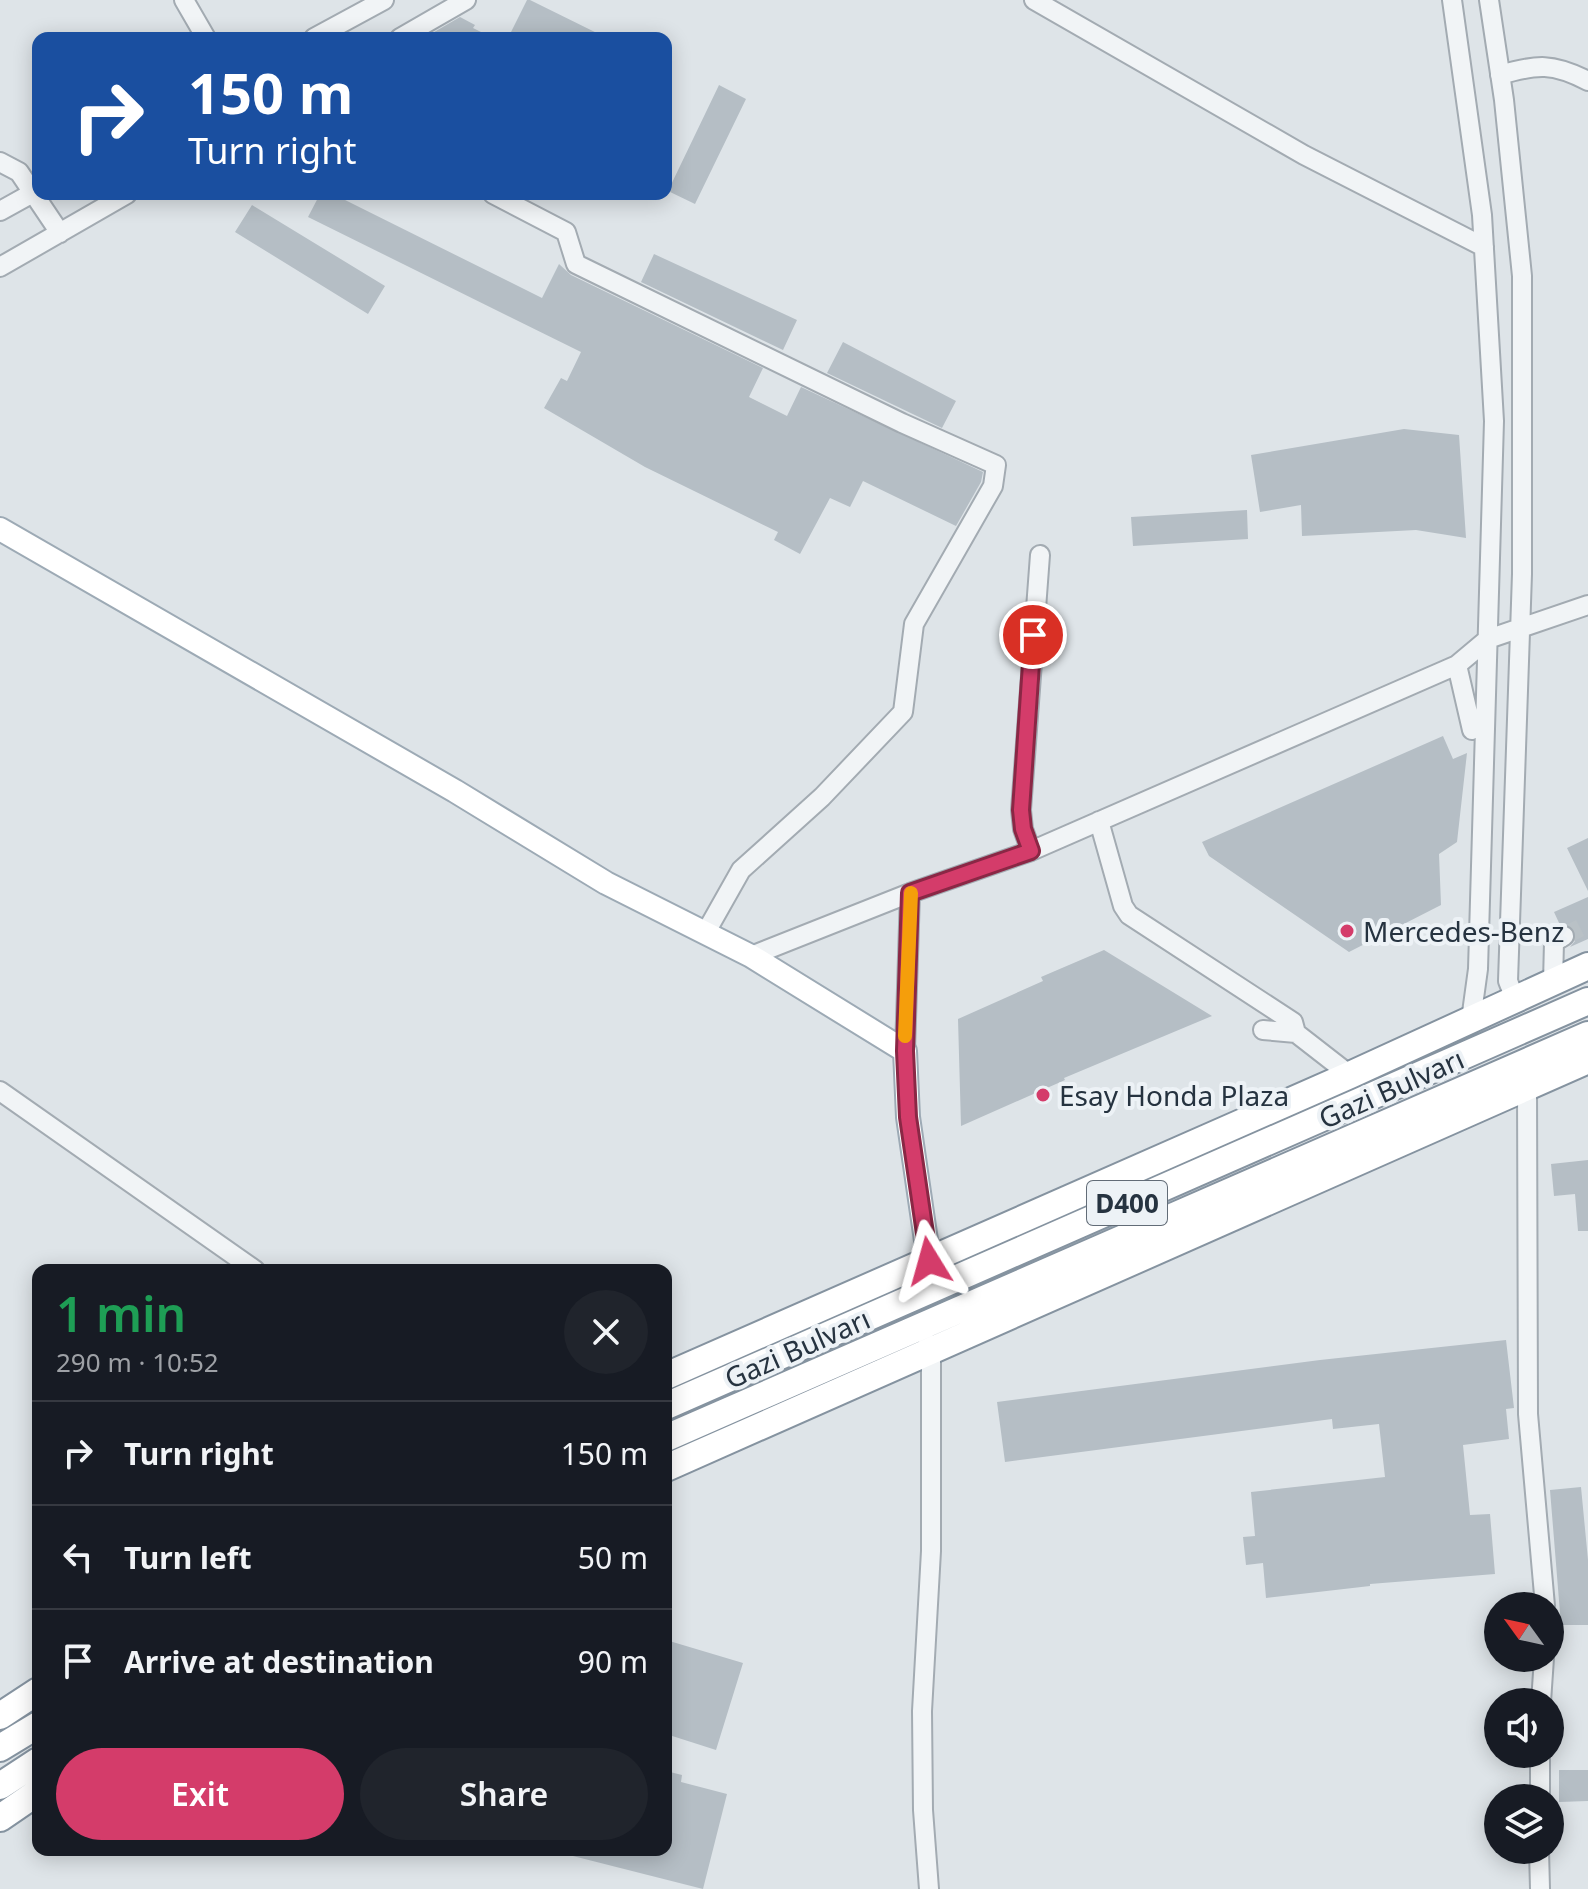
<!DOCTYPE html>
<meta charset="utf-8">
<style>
body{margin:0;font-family:"Noto Sans",sans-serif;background:#20242c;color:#f1f3f6;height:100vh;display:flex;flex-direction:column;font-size:30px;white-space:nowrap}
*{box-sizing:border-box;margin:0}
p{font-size:26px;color:#9ea1a6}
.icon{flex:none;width:44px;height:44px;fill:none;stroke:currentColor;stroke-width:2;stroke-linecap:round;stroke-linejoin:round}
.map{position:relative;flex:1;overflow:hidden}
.sheet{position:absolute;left:32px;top:1264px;width:640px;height:592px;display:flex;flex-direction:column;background:#171b24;border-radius:16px;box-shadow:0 4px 20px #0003}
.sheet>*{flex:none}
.top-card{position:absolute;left:32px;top:32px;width:640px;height:168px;border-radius:16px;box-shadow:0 4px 20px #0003;background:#1a4fa0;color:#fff;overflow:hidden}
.needle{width:52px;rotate:303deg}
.fabs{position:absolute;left:1484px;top:1592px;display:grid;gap:16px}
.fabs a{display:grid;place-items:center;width:80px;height:80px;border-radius:50%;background:#171b24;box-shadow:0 4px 20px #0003;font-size:40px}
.pin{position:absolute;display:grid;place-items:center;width:68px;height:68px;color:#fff;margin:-34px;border:4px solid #fff;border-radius:50%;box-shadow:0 2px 8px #0007}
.me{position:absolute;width:88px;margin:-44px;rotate:352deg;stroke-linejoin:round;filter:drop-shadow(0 0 6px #0008)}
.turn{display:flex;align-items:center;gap:28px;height:168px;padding:0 24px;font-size:36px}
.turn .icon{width:104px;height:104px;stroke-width:2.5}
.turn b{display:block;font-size:56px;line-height:68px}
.round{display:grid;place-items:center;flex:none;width:84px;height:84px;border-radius:42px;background:#20242c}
.overview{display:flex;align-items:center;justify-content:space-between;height:136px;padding:0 24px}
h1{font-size:48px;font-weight:600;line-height:60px;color:#1e9e55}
.primary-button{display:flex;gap:16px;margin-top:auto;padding:16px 24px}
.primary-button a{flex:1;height:92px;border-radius:48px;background:#d43c6a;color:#fff;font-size:32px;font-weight:600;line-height:92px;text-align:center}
.primary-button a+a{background:#20242c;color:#f1f3f6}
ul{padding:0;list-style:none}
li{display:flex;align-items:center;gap:24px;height:104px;padding:0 24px;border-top:2px solid #363941}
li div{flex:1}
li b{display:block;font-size:30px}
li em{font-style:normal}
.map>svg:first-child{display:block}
.building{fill:#b5bec5}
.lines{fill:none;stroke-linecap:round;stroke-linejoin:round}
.minor-tunnel{stroke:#b9c1c6;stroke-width:18;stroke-dasharray:18 9;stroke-linecap:butt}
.minor-casing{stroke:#a3abb2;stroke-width:22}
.major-casing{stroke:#9daab5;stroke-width:26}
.highway-casing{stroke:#8593a0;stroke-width:30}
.minor{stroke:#f1f4f6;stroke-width:18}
.major{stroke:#fff;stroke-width:22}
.highway{stroke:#fff;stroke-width:26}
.route-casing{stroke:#8a2745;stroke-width:20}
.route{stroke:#d43c6a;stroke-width:14}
.slow{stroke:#f59e0b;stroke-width:14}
.poi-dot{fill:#d43c6a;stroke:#edf2f6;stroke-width:3}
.labels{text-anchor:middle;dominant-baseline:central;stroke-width:8;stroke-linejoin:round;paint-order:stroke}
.shield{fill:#edf2f6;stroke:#626c77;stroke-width:2}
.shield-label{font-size:26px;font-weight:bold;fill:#263340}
.poi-label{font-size:28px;fill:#263340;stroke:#edf2f6;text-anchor:start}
.street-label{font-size:28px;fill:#263340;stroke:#edf2f6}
</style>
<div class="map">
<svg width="1588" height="1889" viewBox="0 0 1588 1889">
<rect width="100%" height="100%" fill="#dee4e8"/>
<path class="building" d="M527 0H530L607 38H508Z
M460 17 475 25 473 28 493 38H424Z
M719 85 746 99 695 204 668 191Z
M320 194H333L542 298 559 264 571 275 763 368 749 397 787 416 801 387 983 472 981 482 956 526 863 481 850 507 830 498 800 554 774 540 778 532 645 467 544 408 561 378 567 381 581 352 308 217Z
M252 205 385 286 368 314 235 232Z
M654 254 797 320 783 350 641 282Z
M843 342 956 401 942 428 827 373Z
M1404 429 1459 435 1466 538 1416 530 1302 536 1301 505 1260 512 1251 455Z
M1247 510 1248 539 1133 546 1131 517Z
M1443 736 1453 759 1467 753 1457 842 1439 854 1441 905 1349 952 1209 856 1202 842Z
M1588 838V891L1567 848Z
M1588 897V939L1570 947 1575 941V931L1569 925H1560L1554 912Z
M1104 950 1212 1016 1064 1078 1065 1080 961 1126 958 1019 1043 981 1041 977Z
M1588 1160V1231H1578L1575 1194 1554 1196 1551 1164Z
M1506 1340 1514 1408 1506 1409 1509 1439 1463 1445 1470 1515 1490 1514 1495 1574 1370 1584V1586L1266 1598 1263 1563 1246 1565 1243 1537 1255 1536 1251 1492 1385 1477 1379 1424 1333 1429 1332 1419 1005 1462 997 1402 1320 1360Z
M1581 1487 1588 1560V1625H1561L1550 1490Z
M666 1640 743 1663 716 1750 666 1734Z
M1559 1770H1588V1801L1559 1802Z
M666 1771 682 1775 681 1782 727 1794 703 1889 569 1855V1850H666Z"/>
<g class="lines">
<path class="minor-tunnel" d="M1564 936 1588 924"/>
<g class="minor-casing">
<path id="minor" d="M184 0 206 38
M1034 0 1304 155 1484 247
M1452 0 1482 215 1494 421 1478 969 1471 1020
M1489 0 1504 100 1522 276V574L1508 981 1515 999
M314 38 384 0
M400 38 466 0
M1500 75C1537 64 1553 63 1588 81
M0 162 19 172 60 233
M493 194 566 232 576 264 902 423 996 465 993 486 914 624 903 712 822 797 741 870 706 932
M0 211 38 190
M0 267 127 194
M1457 665 1472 730
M1099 821 1123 906 1129 915 1293 1022 1296 1033
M1031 851 1023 829 1021 810 1040 555
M751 956 910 893 1031 851 1457 665 1488 639 1588 605
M1553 982 1554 942 1564 936
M1263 1030 1296 1033 1350 1075
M905 1051 910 893
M1527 1087 1528 1414 1545 1606
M0 1091 255 1270
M928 1343 931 1352V1551L922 1711 923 1810 929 1889
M1541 1702 1544 1658
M1540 1798V1754
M1539 1850 1540 1889"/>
</g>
<g class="major-casing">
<path id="major" d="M0 529 455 791 606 883 751 956 905 1051 908 1117 929 1261"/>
</g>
<g class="highway-casing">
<path id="highway" d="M666 1376 1350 1075 1588 966
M666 1406 1588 1001
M666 1438 1588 1035
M666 1468 1588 1060
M0 1716 38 1691
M0 1748 38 1725
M0 1786 38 1761
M0 1818 38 1792"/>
</g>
<use href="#minor" class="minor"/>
<use href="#major" class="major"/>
<use href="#highway" class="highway"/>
</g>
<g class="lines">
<g class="route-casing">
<path id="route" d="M929 1261 908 1117 905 1051 910 893 1031 851 1023 829 1021 810 1033 635"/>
</g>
<use href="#route" class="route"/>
<path class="slow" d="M905 1036 911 893"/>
</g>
<g class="poi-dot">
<circle cx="1347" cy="931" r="8"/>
<circle cx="1043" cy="1095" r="8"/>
</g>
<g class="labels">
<rect class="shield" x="1087" y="1181" width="80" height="44" rx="6"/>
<g class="shield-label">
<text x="1127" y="1203">D400</text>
</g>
<g class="poi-label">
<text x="1363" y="931">Mercedes-Benz</text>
<text x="1059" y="1095">Esay Honda Plaza</text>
</g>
<g class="street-label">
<text transform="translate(1391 1088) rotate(-24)">Gazi Bulvarı</text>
<text transform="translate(797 1348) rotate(-24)">Gazi Bulvarı</text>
</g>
</g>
</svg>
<div class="fabs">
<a><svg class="needle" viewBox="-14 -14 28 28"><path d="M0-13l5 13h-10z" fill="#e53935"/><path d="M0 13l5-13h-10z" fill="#9ea1a6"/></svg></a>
<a><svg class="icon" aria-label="sound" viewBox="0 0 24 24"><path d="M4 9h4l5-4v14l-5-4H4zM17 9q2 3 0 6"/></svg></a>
<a><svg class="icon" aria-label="layers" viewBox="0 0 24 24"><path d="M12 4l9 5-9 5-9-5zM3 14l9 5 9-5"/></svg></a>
</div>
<div class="pin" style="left:1033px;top:635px;background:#d93025"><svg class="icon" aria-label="arrive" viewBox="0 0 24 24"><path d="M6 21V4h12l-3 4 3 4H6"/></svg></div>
<svg class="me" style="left:929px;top:1261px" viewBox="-20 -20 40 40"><path d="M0-17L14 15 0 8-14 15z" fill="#d43c6a" stroke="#fff" stroke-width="4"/></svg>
<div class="top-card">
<div class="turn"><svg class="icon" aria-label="right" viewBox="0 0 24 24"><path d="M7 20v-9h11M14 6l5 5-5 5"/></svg><div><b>150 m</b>Turn right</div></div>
</div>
<section class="sheet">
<div class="overview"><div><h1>1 min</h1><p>290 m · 10:52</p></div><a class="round"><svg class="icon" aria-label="close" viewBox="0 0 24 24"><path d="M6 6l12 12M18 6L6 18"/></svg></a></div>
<ul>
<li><svg class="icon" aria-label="right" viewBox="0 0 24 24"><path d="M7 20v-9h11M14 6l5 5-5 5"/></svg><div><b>Turn right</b></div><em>150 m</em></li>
<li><svg class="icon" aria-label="left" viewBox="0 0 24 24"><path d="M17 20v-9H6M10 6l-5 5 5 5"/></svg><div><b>Turn left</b></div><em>50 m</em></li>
<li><svg class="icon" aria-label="arrive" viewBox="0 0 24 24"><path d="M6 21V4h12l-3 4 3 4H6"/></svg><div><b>Arrive at destination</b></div><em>90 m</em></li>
</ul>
<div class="primary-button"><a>Exit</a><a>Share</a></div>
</section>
</div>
